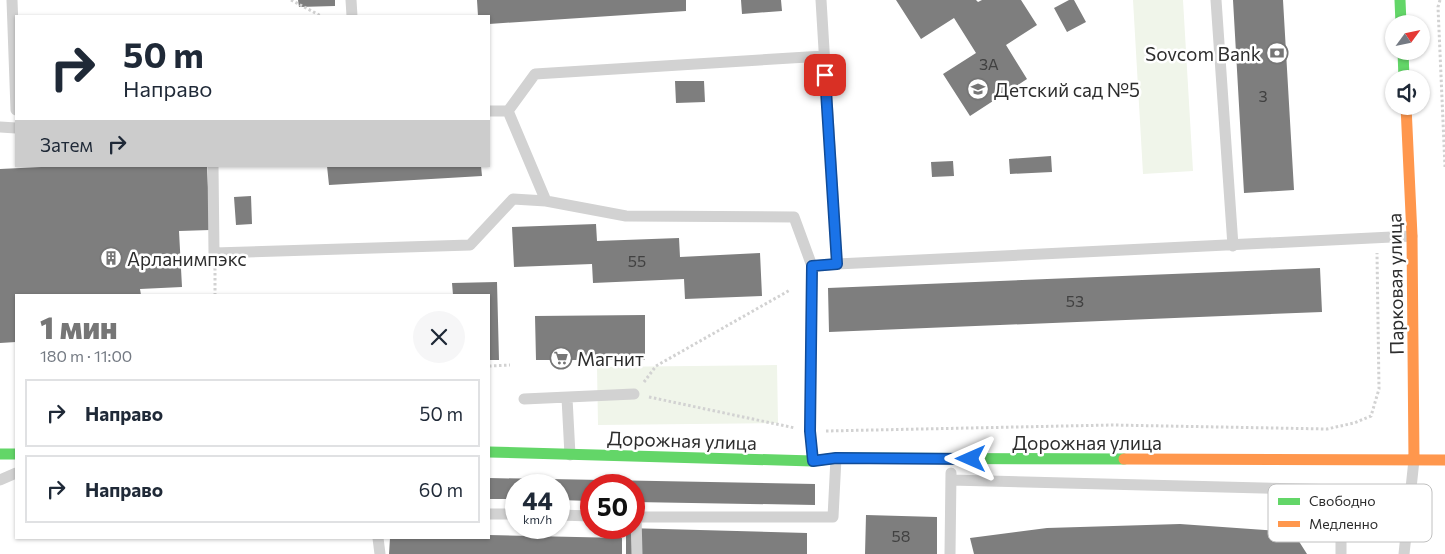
<!DOCTYPE html>
<html lang="ru">
<meta charset="utf-8">
<style>
body{margin:0;font-family:Commissioner,sans-serif;background:#f6f6f7;color:#1f2937;height:100vh;display:flex;flex-direction:column;font-size:19px;white-space:nowrap}
*{box-sizing:border-box;margin:0}
p{font-size:16px;color:#747a83}
.icon{flex:none;width:28px;height:28px;fill:none;stroke:currentColor;stroke-width:2;stroke-linecap:round;stroke-linejoin:round}
.map{position:relative;flex:1;overflow:hidden}
.side{position:absolute;left:15px;top:294px;width:475px;height:245px;display:flex;flex-direction:column;background:#fff;border-radius:0px;box-shadow:0 1px 4px #0004}
.side>*{flex:none}
.hud{position:absolute;left:15px;top:15px;width:475px;height:152px;border-radius:0px;box-shadow:0 1px 4px #0004;background:#fff;color:#1f2937;overflow:hidden}
.needle{width:32px;rotate:57deg}
.controls{position:absolute;left:1385px;top:15px;display:grid;gap:10px}
.controls a{display:grid;place-items:center;width:45px;height:45px;border-radius:50%;background:#fff;box-shadow:0 1px 4px #0004;font-size:25px}
.speed{position:absolute;left:505px;top:474px;display:flex;gap:10px;font-size:25px;font-weight:700;text-align:center}
.speed>*{display:grid;place-content:center;width:65px;height:65px;border-radius:50%;background:#fff;box-shadow:0 1px 4px #0004;line-height:1}
.speed small{font-size:12px;font-weight:400}
.speed .limit{border:8px solid #d22;background:#fff;color:#111}
.pin{position:absolute;display:grid;place-items:center;width:42px;height:42px;color:#fff;margin:-21px;border-radius:10px;box-shadow:0 2px 8px #0006}
.me{position:absolute;width:55px;margin:-28px;rotate:270deg;stroke-linejoin:round;filter:drop-shadow(0 0 4px #0008)}
.turn{display:flex;align-items:center;gap:18px;height:105px;padding:0 25px;font-size:22px}
.turn .icon{width:65px;height:65px;stroke-width:2.5}
.turn b{display:block;font-size:35px;line-height:42px}
.then{display:flex;align-items:center;height:48px;padding:0 25px;background:#0003;gap:10px;font-size:19px}
.round{display:grid;place-items:center;flex:none;width:52px;height:52px;border-radius:26px;background:#f6f6f7}
.head{display:flex;align-items:center;justify-content:space-between;height:85px;padding:0 25px}
h1{font-size:30px;font-weight:800;line-height:38px;color:#767676}
ul{padding:0;list-style:none}
li{display:flex;align-items:center;gap:15px;height:68px;margin:0 10px 8px;padding:0 15px;border:2px solid #e0e1e3;border-radius:0px}
li div{flex:1}
li b{display:block;font-size:19px}
li em{font-style:normal}
.map>svg:first-child{display:block}
.green{fill:#f0f5ea}
.building{fill:#7e7e7e}
.lines{fill:none;stroke-linecap:round;stroke-linejoin:round}
.path{stroke:#d2d2d2;stroke-width:3;stroke-dasharray:2.5 2.5;stroke-linecap:butt}
.lane{stroke:#d2d2d2;stroke-width:11}
.fast{stroke:#63d668;stroke-width:11}
.slow{stroke:#ff974d;stroke-width:11}
.route-casing{stroke:#114b97;stroke-width:12}
.route{stroke:#1a73e8;stroke-width:9}
.labels{text-anchor:middle;dominant-baseline:central;stroke-width:5;stroke-linejoin:round;paint-order:stroke}
.number-label{font-size:16px;fill:#414141}
.poi-label{font-size:19px;fill:#2d2d2d;stroke:#fff;text-anchor:start}
.street-label{font-size:19px;fill:#2d2d2d;stroke:#fff}
.key{fill:#fff;stroke:#c0c0c0;stroke-width:1}
.key-label{font-size:14px;fill:#2d2d2d}
</style>
<div class="map">
<svg width="1445" height="554" viewBox="0 0 1445 554">
<rect width="100%" height="100%" fill="#fff"/>
<path class="green" d="M1133 0H1183L1193 171 1143 174Z
M777 365 778 423 598 425 597 367Z"/>
<path class="building" d="M298 0H335V6L299 7Z
M477 0H686V11L489 24V16H478Z
M741 0H781L782 11 742 14Z
M896 0H976L978 2 982 0H1021L1037 25 1006 45 1027 79 970 116 943 74 976 53 954 18 921 39Z
M1069 0H1074L1086 22 1067 32 1054 8Z
M1233 0H1283L1294 190 1244 193Z
M675 81H704L705 102 676 103Z
M1051 156 1052 172 1010 174 1009 159Z
M953 161 954 176 932 177 931 162Z
M62 166H207L210 230 179 231 182 287 140 289 141 295H16V342L0 343V169Z
M327 166H481L482 176 329 185Z
M251 196 252 224 236 225 234 197Z
M596 224 597 241 679 238 680 257 760 253 762 296 685 299 684 279 593 283 592 264 514 267 512 227Z
M1320 268 1322 312 829 332 828 288Z
M497 282 499 360H489V295H453L452 283Z
M645 315V360H536L535 316Z
M489 478 815 484V505L634 502V485H591V501L559 500V485H516V499H489Z
M866 515 937 517V554H865Z
M1180 524 1293 532 1307 554H974L970 538 1047 528Z
M626 528 807 533V554H626Z
M489 535 622 538V554H389L390 538H489Z"/>
<g class="lines">
<path class="path" d="M291 0 321 16
M1440 0 1438 7 1445 167
M215 268V295
M489 366 510 365
M644 382 656 366 790 290
M649 397 795 428
M826 431 1112 425 1327 429 1354 423 1371 416 1379 389 1377 253"/>
<path class="lane" d="M12 0 16 110
M351 0 352 16
M1216 0 1233 246
M489 111H508
M508 111 535 74 824 56
M508 111 546 201
M0 127 16 128
M213 166 214 253 470 245 513 199 546 201 626 216 794 217 812 266 810 431 813 461
M837 264 1412 236
M812 266 837 264 821 0
M567 398 570 455
M524 399 634 394
M0 480 16 473
M951 480 1341 490V554
M489 514H516
M559 515 591 516
M634 517H833L836 458
M636 517 637 554
M378 538 380 554
M950 554 951 473
M1404 554 1414 460"/>
<path class="fast" d="M1400 0 1401 24
M1403 51 1404 79
M489 452 813 461 836 458 1124 459
M0 454H16"/>
<path class="slow" d="M1406 106 1412 236 1414 460
M1124 459 1445 460"/>
</g>
<g class="lines">
<g class="route-casing">
<path id="route" d="M825 75 837 264 812 266 810 431 813 461 836 458 971 459"/>
</g>
<use href="#route" class="route"/>
</g>
<defs>
<g id="bank-ring" transform="scale(1.125)"><circle r="9.5" fill="#fff" stroke="#767676" stroke-width="1.5"/><path d="M-6-4H6V4H-6ZM0-2.3a2.3 2.3 0 1 0 0 4.6a2.3 2.3 0 1 0 0-4.6Z" fill="#767676"/></g>
<g id="school-ring" transform="scale(1.125)"><circle r="9.5" fill="#fff" stroke="#767676" stroke-width="1.5"/><path d="M0-5L7-2L0 1L-7-2ZM-4 1L0 2.5L4 1V4Q0 6-4 4Z" fill="#767676"/></g>
<g id="building-ring" transform="scale(1.125)"><circle r="9.5" fill="#fff" stroke="#767676" stroke-width="1.5"/><path d="M-4-6H4V6H1V3H-1V6H-4ZM-2.5-4.3h1.7v1.8h-1.7ZM.8-4.3h1.7v1.8H.8ZM-2.5-1h1.7V.8h-1.7ZM.8-1h1.7V.8H.8Z" fill="#767676"/></g>
<g id="supermarket-ring" transform="scale(1.125)"><circle r="9.5" fill="#fff" stroke="#767676" stroke-width="1.5"/><path d="M-6-5.5h2.5l.6 2H6L4.5 2H-2.5L-4.4-4H-6ZM-1.5 3.2a1.3 1.3 0 1 0 .1 0ZM3 3.2a1.3 1.3 0 1 0 .1 0Z" fill="#767676"/></g>
</defs>
<g fill-rule="evenodd">
<use href="#bank-ring" x="1277" y="53"/>
<use href="#school-ring" x="978" y="89"/>
<use href="#building-ring" x="111" y="258"/>
<use href="#supermarket-ring" x="561" y="358"/>
</g>
<g class="labels">
<g class="number-label">
<text x="989" y="63">3А</text>
<text x="1263" y="95">3</text>
<text x="637" y="260">55</text>
<text x="1075" y="300">53</text>
<text x="901" y="535">58</text>
</g>
<g class="poi-label">
<text x="1261" y="53" text-anchor="end">Sovcom Bank</text>
<text x="994" y="89">Детский сад №5</text>
<text x="127" y="258">Арланимпэкс</text>
<text x="577" y="358">Магнит</text>
</g>
<g class="street-label">
<text transform="translate(1395 284) rotate(-91)">Парковая улица</text>
<text transform="translate(682 440) rotate(2)">Дорожная улица</text>
<text x="1087" y="442">Дорожная улица</text>
</g>
</g>
<rect x="1268" y="484" width="164" height="58" rx="8" class="key"/>
<rect x="1278" y="498" width="22" height="7" fill="#63d668"/>
<rect x="1278" y="521" width="22" height="6" fill="#ff974d"/>
<g class="key-label">
<text x="1309" y="506">Свободно</text>
<text x="1309" y="529">Медленно</text>
</g>
</svg>
<div class="controls">
<a><svg class="needle" viewBox="-14 -14 28 28"><path d="M0-13l5 13h-10z" fill="#e53935"/><path d="M0 13l5-13h-10z" fill="#747a83"/></svg></a>
<a><svg class="icon" aria-label="sound" viewBox="0 0 24 24"><path d="M4 9h4l5-4v14l-5-4H4zM17 9q2 3 0 6"/></svg></a>
</div>
<div class="speed"><div>44<small>km/h</small></div><div class="limit">50</div></div>
<div class="pin" style="left:825px;top:75px;background:#d93025"><svg class="icon" aria-label="arrive" viewBox="0 0 24 24"><path d="M6 21V4h12l-3 4 3 4H6"/></svg></div>
<svg class="me" style="left:971px;top:459px" viewBox="-20 -20 40 40"><path d="M0-17L14 15 0 8-14 15z" fill="#1a73e8" stroke="#fff" stroke-width="4"/></svg>
<div class="hud">
<div class="turn"><svg class="icon" aria-label="right" viewBox="0 0 24 24"><path d="M7 20v-9h11M14 6l5 5-5 5"/></svg><div><b>50 m</b>Направо</div></div>
<div class="then">Затем<svg class="icon" aria-label="right" viewBox="0 0 24 24"><path d="M7 20v-9h11M14 6l5 5-5 5"/></svg></div>
</div>
<section class="side">
<div class="head"><div><h1>1 мин</h1><p>180 m · 11:00</p></div><a class="round"><svg class="icon" aria-label="close" viewBox="0 0 24 24"><path d="M6 6l12 12M18 6L6 18"/></svg></a></div>
<ul>
<li><svg class="icon" aria-label="right" viewBox="0 0 24 24"><path d="M7 20v-9h11M14 6l5 5-5 5"/></svg><div><b>Направо</b></div><em>50 m</em></li>
<li><svg class="icon" aria-label="right" viewBox="0 0 24 24"><path d="M7 20v-9h11M14 6l5 5-5 5"/></svg><div><b>Направо</b></div><em>60 m</em></li>
</ul>
</section>
</div>
